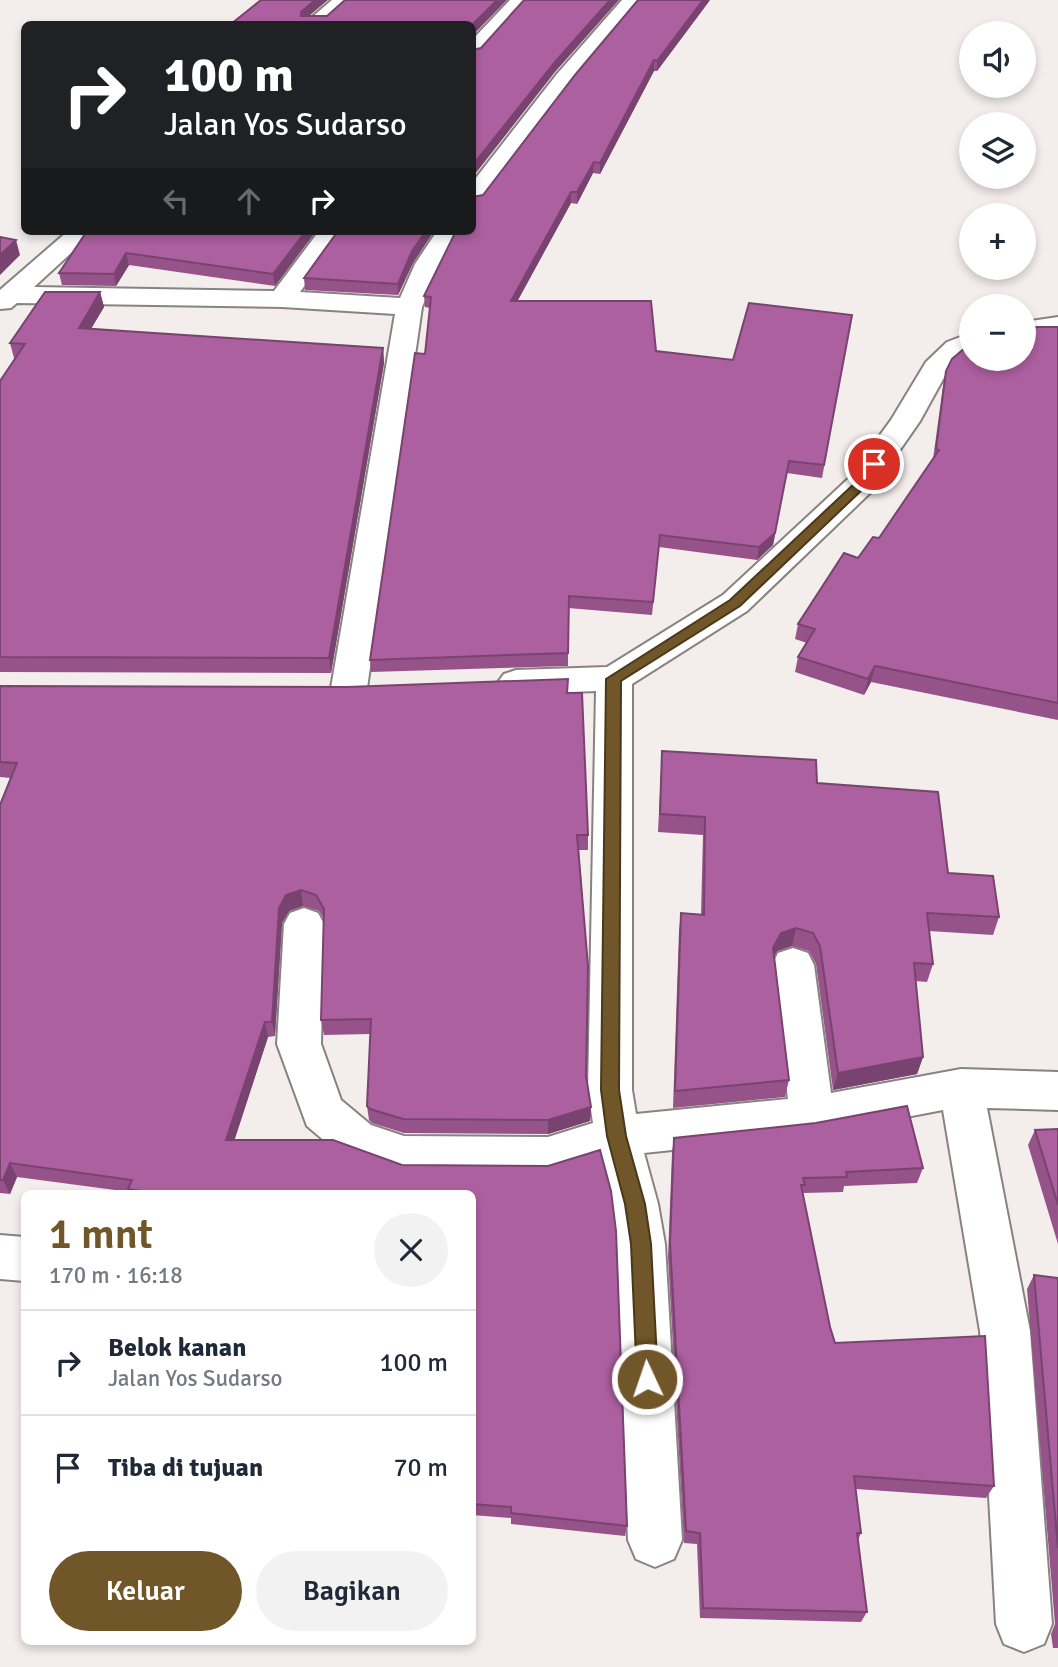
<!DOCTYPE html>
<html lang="id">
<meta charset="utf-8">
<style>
body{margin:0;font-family:Signika,sans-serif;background:#f2f2f3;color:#1f2937;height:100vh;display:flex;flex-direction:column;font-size:26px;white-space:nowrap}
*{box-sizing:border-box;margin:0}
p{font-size:23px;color:#747a83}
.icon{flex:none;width:38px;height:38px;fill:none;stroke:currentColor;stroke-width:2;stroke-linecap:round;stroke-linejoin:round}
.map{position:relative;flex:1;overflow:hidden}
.sheet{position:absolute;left:21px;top:1190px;width:455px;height:455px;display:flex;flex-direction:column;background:#fff;border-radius:10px;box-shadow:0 4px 10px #0003}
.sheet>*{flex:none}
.guide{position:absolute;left:21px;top:21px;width:455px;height:214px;border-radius:10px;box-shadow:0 4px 10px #0003;background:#202124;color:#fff;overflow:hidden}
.tools{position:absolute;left:959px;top:21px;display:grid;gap:14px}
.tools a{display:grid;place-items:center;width:77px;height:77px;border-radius:50%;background:#fff;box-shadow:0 4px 10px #0003;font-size:35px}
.pin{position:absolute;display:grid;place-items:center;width:60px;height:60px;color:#fff;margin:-30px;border:4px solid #fff;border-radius:50%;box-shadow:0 2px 7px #0007}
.me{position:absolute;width:77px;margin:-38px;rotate:357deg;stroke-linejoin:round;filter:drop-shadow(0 0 5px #0008)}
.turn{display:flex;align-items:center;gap:24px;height:147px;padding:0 28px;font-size:32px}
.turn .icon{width:91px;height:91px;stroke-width:2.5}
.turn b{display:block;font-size:49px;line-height:60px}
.lanes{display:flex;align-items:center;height:66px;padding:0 28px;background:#0003;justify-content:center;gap:35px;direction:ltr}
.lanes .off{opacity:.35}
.round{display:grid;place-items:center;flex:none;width:74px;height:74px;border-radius:37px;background:#f2f2f3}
.overview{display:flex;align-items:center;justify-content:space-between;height:119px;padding:0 28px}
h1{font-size:42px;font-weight:600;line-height:52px;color:#705628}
.action{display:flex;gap:14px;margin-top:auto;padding:14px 28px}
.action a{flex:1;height:80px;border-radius:42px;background:#705628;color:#fff;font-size:28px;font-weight:600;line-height:80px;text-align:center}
.action a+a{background:#f2f2f3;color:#1f2937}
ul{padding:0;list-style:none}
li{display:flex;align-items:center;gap:21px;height:105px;padding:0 28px;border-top:2px solid #e0e1e3}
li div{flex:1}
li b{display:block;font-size:26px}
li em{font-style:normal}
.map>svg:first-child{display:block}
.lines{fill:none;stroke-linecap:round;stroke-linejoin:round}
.minor-casing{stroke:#888381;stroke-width:4}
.minor{fill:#fff;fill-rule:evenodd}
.wall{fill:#95538a}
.shaded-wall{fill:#794370}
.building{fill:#ad60a0;stroke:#794370;stroke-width:2}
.route{fill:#705628;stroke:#49381a;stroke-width:2}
</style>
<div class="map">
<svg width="1058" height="1667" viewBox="0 0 1058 1667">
<rect width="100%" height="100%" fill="#f3edeb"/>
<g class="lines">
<g class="minor-casing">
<path id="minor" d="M332 0H354L326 24H304Z
M510 0H531L479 57 472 59V40Z
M622 0H643L573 84 481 205 472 207V183L557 74Z
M68 231H95L34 287 274 291 319 231H344L300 292 400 298 415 264 437 231H461L441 264 422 307 367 688 361 696 349 700 337 696 331 688 395 314 282 307 17 303 11 308 0 309V290Z
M1058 317V333L1024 338V322Z
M971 333V352L947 372 920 421 870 493 747 611 632 684V1090L636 1114 788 1099 772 965 778 953 793 948 808 953 814 965 831 1093 961 1069 1058 1072V1110L987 1108 1030 1331 1052 1624 1044 1644 1024 1652 1004 1644 996 1624 980 1331 943 1110 812 1135 644 1153 658 1204 665 1244 682 1540 674 1559 655 1567 636 1559 628 1540 617 1244 612 1204 601 1161 548 1177 404 1176 340 1154 307 1126 277 1044 284 924 290 913 304 908 318 913 324 924 321 1044 341 1100 371 1125 404 1136 548 1137 593 1123 588 1090 596 691 516 694 504 690 498 682 504 674 516 670 607 667 723 595 848 479 891 420 926 362 947 342Z
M0 1235 24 1237V1281L0 1279Z"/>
</g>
<use href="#minor" class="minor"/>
</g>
<path class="wall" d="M710 0 657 71H654L600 174 593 173 577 204 571 203 517 301 656 351 733 360 852 315 822 478 787 473 773 545 757 560 659 547 652 615 568 608V666L371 672 370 660 425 354 430 308 425 307 424 296 483 195Z
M87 231H316L275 286 129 265 116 286 62 285 59 273Z
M338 231H434L413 263 398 295 305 290 304 278Z
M100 292 104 307 91 329 383 348 384 363 331 673 0 672V381L15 358H14L10 343Z
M1058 327V720L871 682 864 695 795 672 798 657 807 643 795 639 798 624 858 558 879 538 933 459 943 386 946 371Z
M568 679 567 693H582L588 835V850H579L588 966 586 1076 591 1107 590 1121 548 1134 404 1133 372 1123 369 1120 367 1106 370 1034 324 1035 321 1020 324 919 319 911 303 906 289 911 282 923 275 1036 268 1037 234 1140H333L402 1165 548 1166 600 1150 611 1191 616 1231 627 1526 625 1536 511 1524V1518L472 1515V1194H130V1192L17 1177 10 1194 0 1193V805L11 778 0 777V686L347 687Z
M662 751 817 783 948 873 999 917 993 935 929 931 933 964 927 982 915 981 923 1057 917 1074 833 1090 816 964 809 951 792 946 777 951 774 957 789 1080 785 1097 673 1108 679 931 681 913 701 914 703 835 658 832Z
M1058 1129V1244L1028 1145 1035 1130Z
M674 1138 923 1168 917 1183 844 1186 843 1192 803 1193 802 1194 830 1327 835 1343 994 1486 986 1498 856 1489 861 1533 858 1540 867 1612 861 1622 700 1618 697 1544 684 1543 668 1257 672 1153Z
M1034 1275 1058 1278V1648H1053L1051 1634 1055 1624 1027 1289Z"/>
<path class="shaded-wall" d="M315 0H328L302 22 301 12Z
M497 0H507L472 36V25Z
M610 0H619L555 72 472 178V166L555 62Z
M703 0H710L657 71V61Z
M654 60V71L600 174V163Z
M594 162 593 173 577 204V192Z
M571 192V203L511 313V301Z
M306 231H316L275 286 273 274Z
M426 231H434L413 263 398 295V284L412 251Z
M16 240 20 255 0 275V255Z
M126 253 129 265 116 286 114 274Z
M100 292 104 307 83 342 79 328Z
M383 348 384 363 331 673 329 658Z
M789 461 773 545 757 560 759 547Z
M875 666 871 682 864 695 868 679Z
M301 890 303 906 289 911 282 923 275 1036 272 1022 279 908 286 895Z
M796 928 792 946 777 951 769 965 773 948 781 933Z
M265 1022 268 1037 230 1154 226 1140Z
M923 1057 917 1074 833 1090 838 1073Z
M591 1107 590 1121 548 1134V1120Z
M10 1163 17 1177 10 1194 3 1180Z"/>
<path class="building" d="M261 0H315L301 12V16H327L345 0H497L472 25 231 24Z
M524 0H610L555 62 472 166V50L481 48Z
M638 0H703L657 61 654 60 600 163 594 162 577 192H571L511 301H651L656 351 733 360 749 303 852 315 824 465 789 461 775 533 759 547 660 535 653 602 569 596 568 653 370 660 415 353 425 354 431 297 424 296 456 231H472V197L483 195 575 75Z
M87 231H306L273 274 126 253 114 274 59 273Z
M338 231H426L412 251 398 284 304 278Z
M0 237 16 240 0 255Z
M45 292H100L79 328 383 348 329 658 0 657V381L25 344 10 343Z
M1024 327H1058V703L875 666 868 679 798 657 815 629 798 624 844 553 858 558 873 537 879 538 939 450 936 449 946 371 952 359 971 343V359H1024Z
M568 679 567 693H582L588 835H577L588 966 586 1076 591 1107 548 1120 403 1119 370 1109 367 1106 371 1019 321 1020 324 909 316 895 301 890 286 895 279 908 272 1022H265L226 1140H333L402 1165 548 1166 600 1150 611 1191 616 1231 627 1526 511 1513V1507L472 1504V1194H161L128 1189 132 1180 10 1163 3 1180H0V805L17 763 0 762V686L347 687Z
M662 751 816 760 817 783 938 792 948 873 993 876 999 917 927 913 933 964 914 963 923 1057 838 1073 820 946 813 933 796 928 781 933 773 948 789 1080 675 1091 681 913 704 915 705 817 660 814Z
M907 1106 923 1168 846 1172 847 1177 803 1178 805 1185H801L830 1327 835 1343 985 1336 994 1486 854 1476 861 1533H857L867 1612 703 1608 700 1533 686 1531 670 1243 674 1138 816 1123Z
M1058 1129V1205L1035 1130Z
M1034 1275 1058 1278V1548Z"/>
<path class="route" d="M874 460 881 464 864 488 740 606 621 681 619 1090 626 1136 645 1204 651 1244 658 1379 655 1386 647 1389 640 1386 637 1379 631 1244 625 1204 607 1136 601 1090 606 679 730 600 855 483 870 461Z"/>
</svg>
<div class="tools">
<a><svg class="icon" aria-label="sound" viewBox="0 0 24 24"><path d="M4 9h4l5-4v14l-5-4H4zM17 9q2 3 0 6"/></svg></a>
<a><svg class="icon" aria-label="layers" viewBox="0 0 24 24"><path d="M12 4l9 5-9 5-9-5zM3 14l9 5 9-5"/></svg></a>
<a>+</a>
<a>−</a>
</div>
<div class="pin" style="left:874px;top:464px;background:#d93025"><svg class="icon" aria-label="arrive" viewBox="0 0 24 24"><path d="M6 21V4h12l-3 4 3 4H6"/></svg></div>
<svg class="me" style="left:647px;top:1379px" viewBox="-20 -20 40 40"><circle r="17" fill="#705628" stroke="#fff" stroke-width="3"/><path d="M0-11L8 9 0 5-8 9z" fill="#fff"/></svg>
<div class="guide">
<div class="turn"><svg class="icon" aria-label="right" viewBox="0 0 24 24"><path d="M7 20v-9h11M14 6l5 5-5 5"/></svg><div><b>100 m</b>Jalan Yos Sudarso</div></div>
<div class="lanes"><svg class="icon off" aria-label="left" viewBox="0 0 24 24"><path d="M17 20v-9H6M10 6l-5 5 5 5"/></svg><svg class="icon off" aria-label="ahead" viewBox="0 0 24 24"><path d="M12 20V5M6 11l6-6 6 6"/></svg><svg class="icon" aria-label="right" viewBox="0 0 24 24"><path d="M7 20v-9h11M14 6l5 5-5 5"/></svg></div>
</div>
<section class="sheet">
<div class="overview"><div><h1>1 mnt</h1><p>170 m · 16:18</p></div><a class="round"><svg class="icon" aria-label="close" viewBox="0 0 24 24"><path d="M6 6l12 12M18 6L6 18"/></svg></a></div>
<ul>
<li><svg class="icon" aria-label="right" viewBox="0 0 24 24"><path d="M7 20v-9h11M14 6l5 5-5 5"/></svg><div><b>Belok kanan</b><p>Jalan Yos Sudarso</p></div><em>100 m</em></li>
<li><svg class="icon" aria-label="arrive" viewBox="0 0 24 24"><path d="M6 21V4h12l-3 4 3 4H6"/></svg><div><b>Tiba di tujuan</b></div><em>70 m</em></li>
</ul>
<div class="action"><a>Keluar</a><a>Bagikan</a></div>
</section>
</div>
